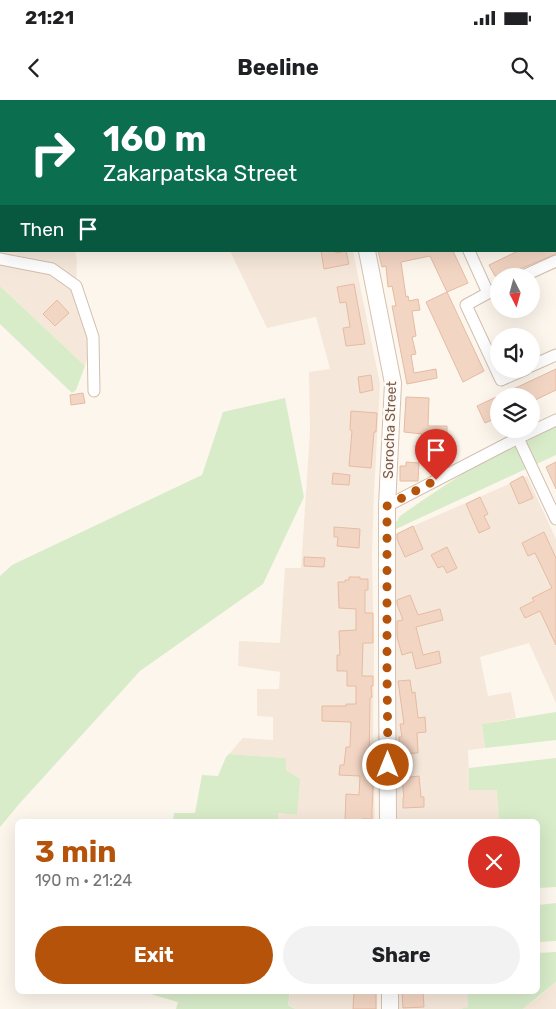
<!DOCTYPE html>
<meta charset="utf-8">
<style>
body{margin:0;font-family:Rubik,sans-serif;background:#f2f2f2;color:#202124;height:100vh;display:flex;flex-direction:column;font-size:19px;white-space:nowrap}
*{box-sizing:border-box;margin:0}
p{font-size:16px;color:#757577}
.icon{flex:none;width:28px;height:28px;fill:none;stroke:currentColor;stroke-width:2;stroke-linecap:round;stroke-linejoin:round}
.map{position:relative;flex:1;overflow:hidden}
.sheet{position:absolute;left:15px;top:719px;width:525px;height:175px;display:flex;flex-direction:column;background:#fff;border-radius:8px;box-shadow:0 5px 20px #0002}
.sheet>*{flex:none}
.top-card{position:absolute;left:0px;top:0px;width:556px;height:152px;box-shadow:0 5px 20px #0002;background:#0b6e4f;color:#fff;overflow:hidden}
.needle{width:32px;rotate:174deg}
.tools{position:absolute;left:490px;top:168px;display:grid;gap:10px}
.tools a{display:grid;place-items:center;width:50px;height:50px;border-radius:50%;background:#fff;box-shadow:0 5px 20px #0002;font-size:25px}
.pin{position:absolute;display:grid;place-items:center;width:42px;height:42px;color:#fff;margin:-51px -21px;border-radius:50% 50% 50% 0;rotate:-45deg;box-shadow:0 0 5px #0007}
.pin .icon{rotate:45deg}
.me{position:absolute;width:55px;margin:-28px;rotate:0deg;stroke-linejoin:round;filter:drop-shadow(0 0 4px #0008)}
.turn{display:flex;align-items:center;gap:18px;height:105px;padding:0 20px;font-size:22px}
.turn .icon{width:65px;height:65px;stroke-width:2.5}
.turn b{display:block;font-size:35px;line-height:42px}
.then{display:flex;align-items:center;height:48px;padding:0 20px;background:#0003;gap:10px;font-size:19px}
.round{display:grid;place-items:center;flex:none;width:52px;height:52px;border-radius:26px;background:#f2f2f2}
.summary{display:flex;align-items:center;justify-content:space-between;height:85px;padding:0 20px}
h1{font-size:30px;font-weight:700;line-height:38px;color:#b45309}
.button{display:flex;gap:10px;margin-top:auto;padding:10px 20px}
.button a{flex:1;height:58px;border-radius:30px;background:#b45309;color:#fff;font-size:20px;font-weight:700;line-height:58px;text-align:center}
.button a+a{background:#f2f2f2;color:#202124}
.status{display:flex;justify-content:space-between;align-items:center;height:35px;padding:0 25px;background:#fff;direction:ltr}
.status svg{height:14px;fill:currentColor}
header{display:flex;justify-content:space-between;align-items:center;height:65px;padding:0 20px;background:#fff;font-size:22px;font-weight:700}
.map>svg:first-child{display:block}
.residential{fill:#f5e8da}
.green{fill:#d8ecc9}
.building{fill:#f3d5c3;stroke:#e6bba3}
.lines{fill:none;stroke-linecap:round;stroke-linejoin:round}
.minor-casing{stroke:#d1beb0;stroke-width:13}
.secondary-casing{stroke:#d6c0b0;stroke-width:18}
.minor{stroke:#fff;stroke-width:11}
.secondary{stroke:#fff;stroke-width:16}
.route{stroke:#b45309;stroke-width:9;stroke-dasharray:0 16.2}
.labels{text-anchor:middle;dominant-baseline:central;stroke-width:5;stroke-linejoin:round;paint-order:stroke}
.street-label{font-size:14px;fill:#7a5c4d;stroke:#fffaf3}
</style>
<div class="status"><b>21:21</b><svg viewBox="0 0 49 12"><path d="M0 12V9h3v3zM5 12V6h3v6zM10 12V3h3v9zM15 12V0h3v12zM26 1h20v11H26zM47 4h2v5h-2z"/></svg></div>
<header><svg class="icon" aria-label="back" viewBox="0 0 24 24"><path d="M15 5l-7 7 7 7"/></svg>Beeline<svg class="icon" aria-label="search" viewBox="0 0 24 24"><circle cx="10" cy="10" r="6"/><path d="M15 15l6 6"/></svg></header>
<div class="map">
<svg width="556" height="909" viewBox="0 0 556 909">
<rect width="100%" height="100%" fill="#fdf6ec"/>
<path class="residential" d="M0 0H73L74 1H1V151H75L77 160 76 186 93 237 85 266 0 186Z
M230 151H353L380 284 374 393 372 455 374 549 373 649 375 721H278V713L297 715 292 675 286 670V658L229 654 243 638 273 640V617L257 616V589H279L280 572 238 566 239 541 280 543 285 468H301L310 332 309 272 330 269 316 217 267 228Z
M527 376 556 439V603L529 543 480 557 488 596 511 592 516 618 482 624 485 648 468 650 470 690H498L499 721H397L395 434Z
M556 882V909H523L540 896Z
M291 891H377V909H294V907L288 905Z
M399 891H467L468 907 463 908V909H399Z"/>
<path class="green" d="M0 186 85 266 76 290 72 293 0 224Z
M285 298 304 397 263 484 140 571 20 703 0 727V476L12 465 202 375 223 312Z
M556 323V355L396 429H393L394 426 400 416 423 400 488 357Z
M556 612V640L485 648 482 624Z
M229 654 286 658V670L300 679 297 715 278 713V721H173L174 713H195L202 675 218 676 226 657Z
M556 658V787L538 788V721H499L497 690H469V668Z
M556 803V841L538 842V805Z
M556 852V882L523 909H463L462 908 468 907 467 891H538V853Z
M147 891H290L288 905 294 908V909H176L178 902 147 893Z"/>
<path class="building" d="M321 151H335L336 153 346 151 349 164 324 169Z
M378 151H453L468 183 447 192 430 156 401 162 406 197 408 196 409 201 418 199 420 210 412 211 416 236 412 237 416 254 411 255 414 273 436 269 437 278 407 284 392 206H396L392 186 388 187 386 166 382 167Z
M518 151H556V154L520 169 517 172 516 176H495L489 165Z
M354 184 365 244 346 246 343 228 350 227 346 202 340 203 337 187Z
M447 192 484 271 463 282 426 202Z
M57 200 69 213 55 226 43 214Z
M556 269V290L531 302V296H499V317L485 323 477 306Z
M371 275 373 290 360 293 358 277Z
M83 293 85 303 71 305 70 295Z
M406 297 429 298 428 326H447V338H422V334L404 332Z
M351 311 377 313 376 332H374L371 368 349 366 352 331 350 330Z
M406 362 419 363 418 381H400V366H406Z
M556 362V389L546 367Z
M333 373 350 375 349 385 332 384Z
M523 376 533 398 519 404 510 383Z
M480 397 488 414 484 416 490 428 479 433 466 404Z
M413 426 423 449 405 457 397 439V434Z
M334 427 360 429 359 448 337 446 338 437H334Z
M544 432 556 458V545L540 511 525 518 520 508 534 501 532 498 552 488 535 453 528 456 522 443Z
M447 447 457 468 447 473 443 466 438 468 431 455Z
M304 457 325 458 324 467 304 466Z
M349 477H360V479H368V490H365V513H373V543H363L362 576H373V586H371L372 597 370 598 369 667H374L372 709V719H362V721H345L346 694 359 695 360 676 339 675 340 665H344L346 647H350L351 622 322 621V606H346V604H356V586H347V571H337V555H340L339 531 356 530V509L339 508 338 482H345V480H349Z
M410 495 418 515 440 509 443 520 416 527 423 555 439 551 441 563 416 569 412 552 402 555 397 537V521L403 520 397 504V500Z
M410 580 412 593 415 592 418 618 425 617 426 632 417 633 418 653 400 654 399 637H402L400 624H404L398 581Z
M419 676 421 697H424V707L403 708V698H404L402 678Z
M354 891H376V909H353Z
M402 891H423L424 907 403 908Z"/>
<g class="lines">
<g class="minor-casing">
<path id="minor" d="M392 1 395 0
M469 151 488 193 499 188
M0 159 52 169 76 186 93 237 94 291
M523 176 556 161
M488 193 466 205 501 280 526 269
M531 266 556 255
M518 338 556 419
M387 406 518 338 556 320"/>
</g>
<g class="secondary-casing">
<path id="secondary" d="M337 0V1
M367 151 393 283 387 406V571L388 721
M390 891V909"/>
</g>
<use href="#minor" class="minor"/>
<use href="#secondary" class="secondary"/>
</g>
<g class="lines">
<path class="route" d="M388 665 387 571V406L436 380"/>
</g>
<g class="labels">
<g class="street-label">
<text transform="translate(390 330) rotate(-88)">Sorocha Street</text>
</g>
</g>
</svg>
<div class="tools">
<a><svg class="needle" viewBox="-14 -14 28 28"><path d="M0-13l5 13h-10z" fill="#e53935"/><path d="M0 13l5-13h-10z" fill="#757577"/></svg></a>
<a><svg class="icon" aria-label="sound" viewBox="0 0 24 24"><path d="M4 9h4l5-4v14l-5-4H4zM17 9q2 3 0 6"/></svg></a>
<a><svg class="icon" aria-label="layers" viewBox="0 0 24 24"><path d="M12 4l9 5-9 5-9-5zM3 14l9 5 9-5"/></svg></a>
</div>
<div class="pin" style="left:436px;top:380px;background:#d93025"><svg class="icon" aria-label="arrive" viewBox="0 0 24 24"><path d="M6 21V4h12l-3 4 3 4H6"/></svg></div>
<svg class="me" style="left:388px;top:665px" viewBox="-20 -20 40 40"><circle r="17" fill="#b45309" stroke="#fff" stroke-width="3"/><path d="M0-11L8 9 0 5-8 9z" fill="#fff"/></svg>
<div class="top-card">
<div class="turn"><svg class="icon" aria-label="right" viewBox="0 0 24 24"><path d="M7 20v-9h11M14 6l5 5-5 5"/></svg><div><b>160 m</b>Zakarpatska Street</div></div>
<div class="then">Then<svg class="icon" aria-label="arrive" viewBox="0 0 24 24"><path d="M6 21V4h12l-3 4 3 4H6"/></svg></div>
</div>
<section class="sheet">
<div class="summary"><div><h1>3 min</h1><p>190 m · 21:24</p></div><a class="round" style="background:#d93025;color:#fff"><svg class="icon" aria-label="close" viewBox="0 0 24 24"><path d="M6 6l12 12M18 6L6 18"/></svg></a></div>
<div class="button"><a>Exit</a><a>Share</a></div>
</section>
</div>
